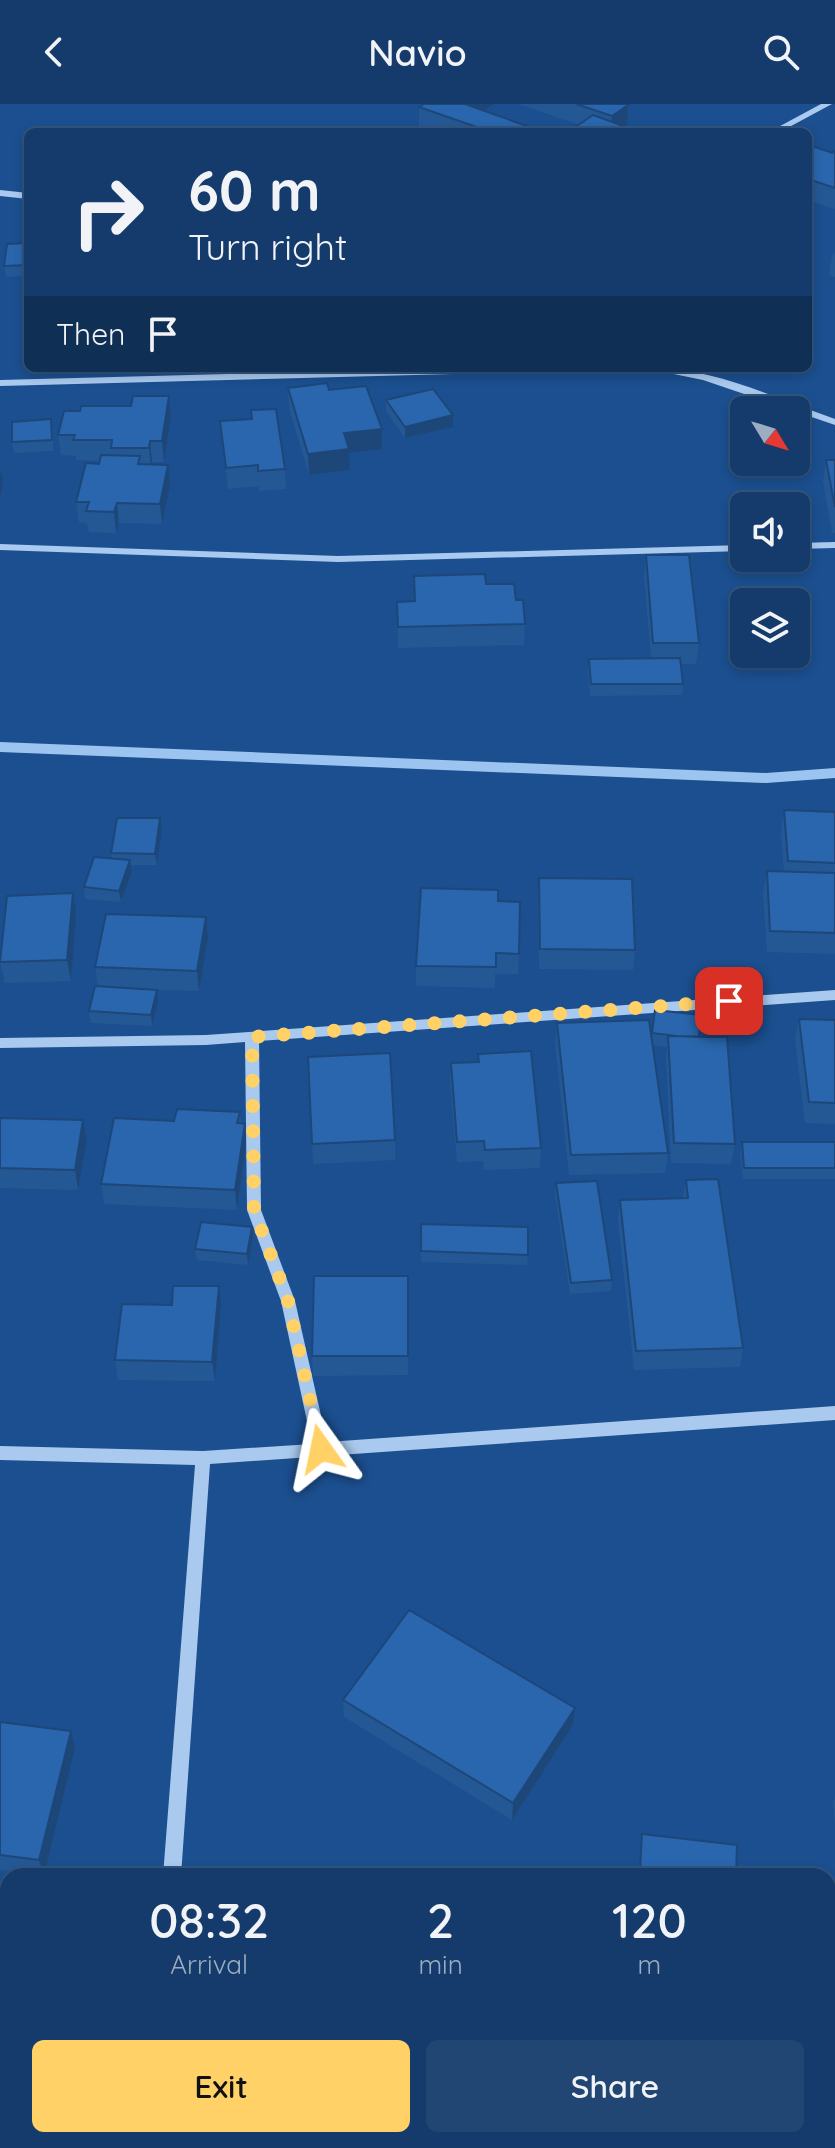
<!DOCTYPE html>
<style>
body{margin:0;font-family:Quicksand,sans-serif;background:#214673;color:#f1f3f6;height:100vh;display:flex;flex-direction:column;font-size:30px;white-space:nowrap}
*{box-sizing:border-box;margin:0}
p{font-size:26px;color:#9dadc1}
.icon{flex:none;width:44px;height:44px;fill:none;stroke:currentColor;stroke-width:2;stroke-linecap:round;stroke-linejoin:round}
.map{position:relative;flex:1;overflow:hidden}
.drawer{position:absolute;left:0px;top:1764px;width:836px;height:280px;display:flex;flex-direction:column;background:#143b6b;border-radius:24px 24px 0 0;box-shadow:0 4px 12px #0003,0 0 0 2px #33557e}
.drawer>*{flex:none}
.top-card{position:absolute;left:24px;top:24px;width:788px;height:244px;border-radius:12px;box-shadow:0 4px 12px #0003,0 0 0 2px #33557e;background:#143b6b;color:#f1f3f6;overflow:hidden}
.needle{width:52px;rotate:128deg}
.controls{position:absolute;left:730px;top:292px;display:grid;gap:16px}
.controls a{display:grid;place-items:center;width:80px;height:80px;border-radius:12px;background:#143b6b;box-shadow:0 4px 12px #0003,0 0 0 2px #33557e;font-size:40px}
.pin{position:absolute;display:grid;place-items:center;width:68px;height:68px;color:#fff;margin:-34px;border-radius:16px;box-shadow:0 4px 12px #0006}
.me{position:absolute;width:88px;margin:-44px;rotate:348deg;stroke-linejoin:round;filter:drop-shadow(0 0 6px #0008)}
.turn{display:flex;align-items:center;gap:28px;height:168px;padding:0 32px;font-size:36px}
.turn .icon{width:104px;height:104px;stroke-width:2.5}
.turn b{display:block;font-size:56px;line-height:68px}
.then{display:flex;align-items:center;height:76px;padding:0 32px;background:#0003;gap:16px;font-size:30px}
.eta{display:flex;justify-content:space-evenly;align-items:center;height:136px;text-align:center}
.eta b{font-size:48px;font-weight:600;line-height:56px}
.action{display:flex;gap:16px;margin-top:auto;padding:16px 32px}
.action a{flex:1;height:92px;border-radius:12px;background:#ffd166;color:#111;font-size:32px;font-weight:600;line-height:92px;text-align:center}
.action a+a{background:#214673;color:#f1f3f6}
header{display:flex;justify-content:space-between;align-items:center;height:104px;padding:0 32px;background:#143b6b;font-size:36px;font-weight:600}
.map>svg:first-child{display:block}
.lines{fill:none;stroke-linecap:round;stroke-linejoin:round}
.stream{fill:#9cc4f0;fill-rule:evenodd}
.minor{fill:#a9c9ee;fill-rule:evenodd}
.wall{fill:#245895}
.shaded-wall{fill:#1d4779}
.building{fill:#2a66ad;stroke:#1d4779;stroke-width:2}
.route{stroke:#ffd166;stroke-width:14;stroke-dasharray:0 25.2}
</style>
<header><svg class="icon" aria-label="back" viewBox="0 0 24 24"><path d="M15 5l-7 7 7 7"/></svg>Navio<svg class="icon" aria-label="search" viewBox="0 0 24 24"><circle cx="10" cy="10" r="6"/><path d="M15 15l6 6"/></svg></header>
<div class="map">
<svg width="835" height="2044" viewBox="0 0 835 2044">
<rect width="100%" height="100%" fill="#1b4f8f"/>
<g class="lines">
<path class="stream" d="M0 638 766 669 835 664V674L766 679 0 648Z"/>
<path class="minor" d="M821 0H832L780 28H769Z
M0 86 28 89V95L0 92Z
M450 264H568L563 267 0 282V276Z
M654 264C714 264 778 295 835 315V321L703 276 659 267Z
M835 438V444L796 445V439Z
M0 440 338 452 744 441V447L338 458 0 446Z
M835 886V896L259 937 261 1106 295 1197 327 1338 835 1302V1316L210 1360 181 1772H163L195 1361 0 1356V1342L203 1347 312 1340 281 1197 247 1106 245 938 206 941 0 944V934L206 931Z
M143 2036H163L162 2044H142Z"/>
</g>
<path class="wall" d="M519 0H626L628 1 627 20 624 22 579 21Z
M419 3 484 7 538 26V28H436L419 22Z
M808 42 832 49 835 47V105L808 96Z
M28 139V172L6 173 4 162Z
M835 148V173L829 171 832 151Z
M288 284 329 286 382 325V345L349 349 350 366 309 371 289 304Z
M169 292 171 313 164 358H152V360L170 382 162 420 119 419 116 429 89 428 87 419 79 418 76 398 99 357 76 356V352L61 351 58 331 80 307 131 302Z
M386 296 453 311V323L405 334 386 307Z
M220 317 285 365 286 385 259 387V382L228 385Z
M53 326V347L14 349 12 338Z
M826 356H835V429H832L823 377Z
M646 451 699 539 696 560H680L683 580 682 591 590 592 588 566 589 555 651 554 644 472Z
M414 472 486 480 516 496 525 520 524 541 398 544 397 498 414 497Z
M738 531 796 550 794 561H738L736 543Z
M784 706 835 708V850L767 848 763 788 767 767 784 768 781 727Z
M162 726 157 761H131L132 768 121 798 85 795 84 783 112 754 111 749Z
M539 774 635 846 633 866 539 865 538 795Z
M498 797 519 850 518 870H495V884L416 882V862Z
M76 810 71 877 5 879 0 858Z
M208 834 199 887 157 886 158 897 152 922 91 919 89 907 98 882 95 863Z
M655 906 699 933 735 1040 731 1060 671 1059 666 953 667 943 653 941 668 1049 665 1069 569 1071 555 939 557 919 651 932Z
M799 915 835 916V1020L805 1019 795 936Z
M478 950 541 1044 540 1064 484 1066 483 1057 457 1058 450 979 451 959 478 958Z
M308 953 395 1036V1056L313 1060Z
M240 1008 241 1020H245L246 1040 237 1106 104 1100 101 1080 174 1017Z
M0 1014 87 1036 78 1086 0 1084Z
M742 1038H835V1075H743L740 1050Z
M686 1076 743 1244 740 1263 634 1266 618 1116 620 1096 683 1094Z
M556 1079 612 1176 611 1187 570 1190 555 1090Z
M421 1120 528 1151 527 1161 421 1158Z
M253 1134 248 1161 197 1156 195 1145Z
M408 1172V1271L313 1272 312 1252Z
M172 1201 221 1202 215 1277 118 1276 115 1256Z
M343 1596 573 1621 512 1716 344 1613Z
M0 1618 75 1644 44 1772 0 1766Z
M835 1692V1723L833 1699Z
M642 1730 736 1772H639Z
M515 2036H582L583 2044H516Z
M672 2036H815L816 2044H672Z"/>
<path class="shaded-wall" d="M465 0H494L464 20Z
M628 1 627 20 616 28H611L612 12Z
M169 292 171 313 164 358 162 337Z
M453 311V323L405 334V323Z
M382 325V345L349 349 350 366 309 371 308 350 344 329Z
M150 337 152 358 151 365 149 344Z
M168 361 170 382 162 420 160 400Z
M1 366 3 378 0 393V372Z
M117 399 119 419 116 429 114 408Z
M160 714 162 726 157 761 155 750Z
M130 756 132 768 121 798 119 787Z
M73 789 76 810 71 877 67 856Z
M206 813 208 834 199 887 197 867Z
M157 886 158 897 152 922 151 911Z
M83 1016 87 1036 78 1086 75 1066Z
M245 1020 246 1040 237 1106 235 1086Z
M252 1123 253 1134 248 1161 247 1150Z
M219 1182 221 1202 215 1277 212 1258Z
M575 1604 573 1621 512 1716 513 1699Z
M71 1627 75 1644 44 1772 39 1756Z"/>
<path class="building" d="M424 0H465L538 26 535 28H491L419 3Z
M576 0H626L628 1 612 12Z
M593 11 640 28H568Z
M809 41 832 49 835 47V84L808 75V42Z
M28 139V161L4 162 7 140Z
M327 279 329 286 366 282 382 325 344 329 349 345 308 350 288 284Z
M433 285 453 311 405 323 386 296Z
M133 292H169L162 337H150L149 344H111L112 336H73L75 331H58L64 307H80L81 302H131Z
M276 305 285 365 258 367V361L226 364 220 317 252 315 251 306Z
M51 315 52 336 12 338V318Z
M101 351 140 352 138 360 168 361 160 400 117 399 114 408 86 407 89 398H76L86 359 99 360Z
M826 356H835V403Z
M646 451H689L699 539H653Z
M485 470 486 480H514L516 496H523L525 520 398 523 397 498 415 497 414 472Z
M738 531H744V550H740Z
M680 554 683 580H591L589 555Z
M784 706 835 708V759L788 757Z
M117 714H160L155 750 111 749Z
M94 753 130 756 119 787 84 783Z
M767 767 835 769V829L770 827Z
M539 774 632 775 635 846 540 845Z
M421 784 498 786V797L520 798 519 850 496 849V863L416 862Z
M73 789 67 856 0 858 7 792Z
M106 810 206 813 197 867 95 863Z
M95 882 157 886 151 911 89 907Z
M655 906 701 911 699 933 677 932 652 929Z
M799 915 835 916V999L809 998Z
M649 916 668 1049 571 1051 557 919Z
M668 932 727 933 735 1040 674 1039Z
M531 947 541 1044 485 1046 484 1037 457 1038 451 959 479 958 478 950Z
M390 949 395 1036 312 1040 308 953Z
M177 1005 240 1008 237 1019 245 1020 235 1086 101 1080 114 1014 174 1017Z
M0 1014 83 1016 75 1066 0 1064Z
M742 1038H835V1064H744Z
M718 1075 743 1244 636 1247 620 1096 688 1094 686 1076Z
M597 1077 612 1176 571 1179 556 1079Z
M201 1118 252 1123 247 1150 195 1145Z
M421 1120 528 1123V1151L421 1147Z
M314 1172H408V1252H312Z
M173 1182H219L212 1258 115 1256 122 1200 172 1201Z
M409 1506 575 1604 513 1699 343 1596Z
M0 1618 71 1627 39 1756 0 1751Z
M642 1730 737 1741 736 1772H682L640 1767Z
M518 2036H582L583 2044H519Z
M676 2036H815L816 2044H722V2042L676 2041Z"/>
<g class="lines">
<path class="route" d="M321 1345 288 1197 254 1106 252 933 729 897"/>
</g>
</svg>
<div class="controls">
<a><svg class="needle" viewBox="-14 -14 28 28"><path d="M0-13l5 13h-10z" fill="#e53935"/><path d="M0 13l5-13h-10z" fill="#9dadc1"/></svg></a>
<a><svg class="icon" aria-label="sound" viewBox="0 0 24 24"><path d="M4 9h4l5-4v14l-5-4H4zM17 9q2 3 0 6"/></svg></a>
<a><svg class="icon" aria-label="layers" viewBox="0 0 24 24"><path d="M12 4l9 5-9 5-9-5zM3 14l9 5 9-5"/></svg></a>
</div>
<div class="pin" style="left:729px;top:897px;background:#d93025"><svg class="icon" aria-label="arrive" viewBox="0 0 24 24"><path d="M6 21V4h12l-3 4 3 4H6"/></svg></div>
<svg class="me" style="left:321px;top:1345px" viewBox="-20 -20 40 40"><path d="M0-17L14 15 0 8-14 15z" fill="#ffd166" stroke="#fff" stroke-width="4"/></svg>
<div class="top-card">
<div class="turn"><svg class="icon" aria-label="right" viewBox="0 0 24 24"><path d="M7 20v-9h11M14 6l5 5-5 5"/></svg><div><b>60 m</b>Turn right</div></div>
<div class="then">Then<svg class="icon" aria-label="arrive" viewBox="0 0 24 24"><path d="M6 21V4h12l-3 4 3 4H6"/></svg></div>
</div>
<section class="drawer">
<div class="eta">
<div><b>08:32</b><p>Arrival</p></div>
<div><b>2</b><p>min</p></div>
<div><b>120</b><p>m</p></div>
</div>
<div class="action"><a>Exit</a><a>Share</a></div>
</section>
</div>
